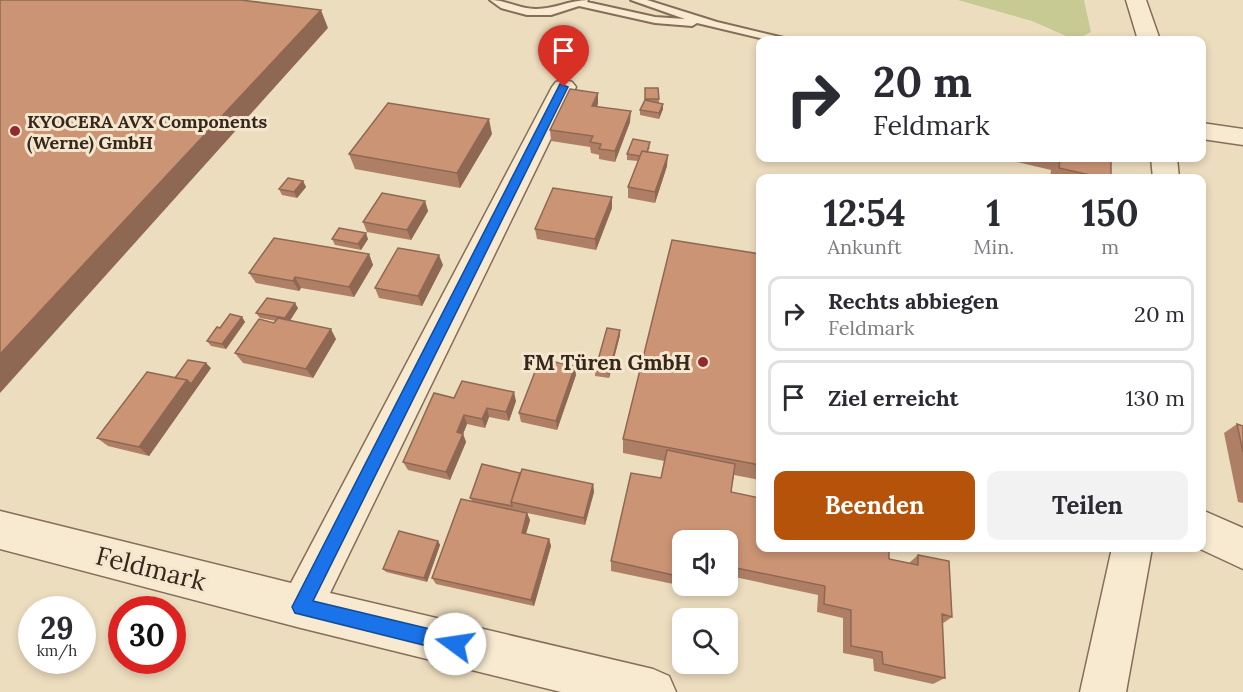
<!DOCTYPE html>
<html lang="de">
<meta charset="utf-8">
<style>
body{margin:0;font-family:Lora,serif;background:#f2f2f3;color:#2b2b33;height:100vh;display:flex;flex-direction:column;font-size:22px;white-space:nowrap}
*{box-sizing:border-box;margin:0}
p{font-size:20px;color:#7c7c81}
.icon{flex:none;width:33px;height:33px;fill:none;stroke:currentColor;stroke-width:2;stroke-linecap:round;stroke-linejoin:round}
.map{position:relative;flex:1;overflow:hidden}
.panel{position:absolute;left:756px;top:174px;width:450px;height:378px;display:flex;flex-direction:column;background:#fff;border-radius:12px;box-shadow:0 3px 9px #0003}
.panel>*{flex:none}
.banner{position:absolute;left:756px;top:36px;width:450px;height:126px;border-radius:12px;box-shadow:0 3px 9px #0003;background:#fff;color:#2b2b33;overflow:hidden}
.buttons{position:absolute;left:672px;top:530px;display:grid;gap:12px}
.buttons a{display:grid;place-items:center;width:66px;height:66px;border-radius:12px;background:#fff;box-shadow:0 3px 9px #0003;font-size:30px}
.speed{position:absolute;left:18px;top:596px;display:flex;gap:12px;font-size:30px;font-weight:700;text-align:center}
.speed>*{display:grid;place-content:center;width:78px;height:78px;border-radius:50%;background:#fff;box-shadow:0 3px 9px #0003;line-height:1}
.speed small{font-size:15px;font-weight:400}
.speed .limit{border:9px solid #d22;background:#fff;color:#111}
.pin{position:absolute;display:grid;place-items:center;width:51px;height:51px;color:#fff;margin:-62px -26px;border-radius:50% 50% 50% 0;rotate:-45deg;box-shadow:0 0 6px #0007}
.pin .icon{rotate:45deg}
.me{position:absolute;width:66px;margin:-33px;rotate:284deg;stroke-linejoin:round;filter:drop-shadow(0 0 4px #0008)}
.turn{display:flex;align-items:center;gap:21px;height:126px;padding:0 18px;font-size:27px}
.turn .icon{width:78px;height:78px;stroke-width:2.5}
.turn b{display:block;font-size:42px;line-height:51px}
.eta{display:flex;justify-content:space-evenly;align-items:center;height:102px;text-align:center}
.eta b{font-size:36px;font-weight:700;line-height:42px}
.primary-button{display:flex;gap:12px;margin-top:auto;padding:12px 18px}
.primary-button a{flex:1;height:69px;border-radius:12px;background:#b45309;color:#fff;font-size:24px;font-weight:700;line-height:69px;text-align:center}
.primary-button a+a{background:#f2f2f3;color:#2b2b33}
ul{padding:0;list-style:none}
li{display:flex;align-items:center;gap:18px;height:75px;margin:0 12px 9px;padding:0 6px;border:3px solid #e1e1e2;border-radius:12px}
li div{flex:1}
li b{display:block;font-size:22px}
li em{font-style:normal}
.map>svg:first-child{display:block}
.green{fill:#c7ca93}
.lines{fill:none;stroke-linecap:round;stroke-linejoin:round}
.service-casing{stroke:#856d58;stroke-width:4}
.minor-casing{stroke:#856d58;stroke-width:3}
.service{fill:#f8ead1;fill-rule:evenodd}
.minor{fill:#f8ead1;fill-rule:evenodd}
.wall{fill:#af7f65}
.shaded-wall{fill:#8e6852}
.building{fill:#cb9475;stroke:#8e6852;stroke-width:1.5}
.route{fill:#1a73e8;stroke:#114b97;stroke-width:1.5}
.poi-dot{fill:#93282f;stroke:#f4e7ce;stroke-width:2}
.labels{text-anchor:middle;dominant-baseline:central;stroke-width:6;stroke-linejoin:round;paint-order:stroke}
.far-poi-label{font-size:18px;font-weight:bold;fill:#35271c;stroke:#f4e7ce;text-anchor:start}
.poi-label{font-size:21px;font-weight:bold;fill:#35271c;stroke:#f4e7ce;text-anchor:end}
.near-street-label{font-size:26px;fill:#35271c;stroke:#f4e7ce}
</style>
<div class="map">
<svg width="1243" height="692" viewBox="0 0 1243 692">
<rect width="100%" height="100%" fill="#edddbf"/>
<path class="green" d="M958 0H1084L1091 32 1075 40 1032 21Z"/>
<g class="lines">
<g class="service-casing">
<path id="service" d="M490 0C506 0 519 9 536 9 555 9 570 0 588 0L587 2 655 17 685 19 631 0H647L717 22 784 38 786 40H768L697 23 692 26 655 23 579 6 551 15H527L501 8Z"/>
</g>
<g class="minor-casing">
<path id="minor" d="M1126 0H1146L1160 40H1138Z
M564 80 572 82 576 87 330 593 653 669 669 676 676 692H561L301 628 0 549V511L291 583 552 87 556 82Z
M1202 123 1243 129V145L1202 139Z
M1151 158H1177L1179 178H1153Z
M1202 510 1243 528V569L1198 548H1202Z
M1112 548H1152L1126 692H1080Z"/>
</g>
<use href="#service" class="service"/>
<use href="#minor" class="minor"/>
</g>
<path class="wall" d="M645 88 659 99V103L663 104V109L659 119 640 115V110L645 100Z
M598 104 597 106 630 122 615 162 599 159V155L591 153 590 147 551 141 550 130Z
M492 134 460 188 355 169 349 154Z
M650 147 648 152 667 166 655 203 628 198V187L638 161 627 160V154Z
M1000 158H1111V178H1050L1051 170Z
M303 181 306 187 297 198 282 195 279 189Z
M612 197V208L596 250 537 239 535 229Z
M425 201 428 211 411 240 367 232 363 222Z
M332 239H368L361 250 335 245Z
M369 254 373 265 354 297 301 288 299 291 256 283 249 273Z
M760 254V480L734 475 731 492 889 559 909 563 918 555 952 617 942 624 945 678 933 684 874 671 873 659 843 653V618L817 612 818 595 730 576 728 582V540H682L683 586 611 571V561L661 478 664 461 623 453V439Z
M443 265 422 306 379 298 375 288Z
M298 308 290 321 336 339 313 378 243 363 235 353 276 321 260 318 256 313Z
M242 317 245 322 226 349 211 346 207 341Z
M620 335 609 378 595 376V371Z
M211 368 149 456 108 446 97 438 175 378Z
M576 375 557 430 521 422 519 413Z
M454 398 516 401 509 421 489 417 485 428 467 424 463 434 466 442 450 480 408 470 403 462Z
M1237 424 1243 426V503L1238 502 1224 433Z
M520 473 593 484 594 492 585 525 527 513 530 520 526 534 549 539 551 546 534 606 436 584 432 578 472 501 470 498Z
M438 541 440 545 427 582 386 572 383 569Z"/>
<path class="shaded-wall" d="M321 10 328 28 0 393V354Z
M598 93V104L592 116V106Z
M663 104V109L659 119V113Z
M631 111 630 122 615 162V151Z
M489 119 492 134 460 188 457 173Z
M668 155 667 166 655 203V192Z
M303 181 306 187 297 198 294 192Z
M612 197V208L596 250 595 239Z
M425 201 428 211 411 240 407 230Z
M366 233 368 239 361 250 358 244Z
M369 254 373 265 354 297 349 287Z
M439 255 443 265 422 306 418 296Z
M295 277 301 288 299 291 293 281Z
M295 303 298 308 288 323 285 318Z
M242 317 245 322 226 349 222 344Z
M331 329 336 339 313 378 306 369Z
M620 330V335L609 378V373Z
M206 363 211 368 149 456 139 447 187 380Z
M575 366 576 375 557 430 556 421Z
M514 392 516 401 509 421 506 412Z
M487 408 489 417 485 428 482 419Z
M464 415 467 424 463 434 466 442 450 480 446 472 457 432Z
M593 484 594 492 585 525 584 518Z
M527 513 530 520 524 540 522 533Z
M549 539 551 546 534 606 531 600Z
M438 541 440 545 427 582 424 578Z"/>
<path class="building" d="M0 0H241L321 10 0 354Z
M645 88H658L659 99H645Z
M570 89 598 93 592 106 631 111 615 151 599 149 601 144 590 142 593 136 550 130Z
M645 100 663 104 659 113 640 110Z
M388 103 489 119 457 173 349 154Z
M633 139 650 142 647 152 642 151 640 156 627 154Z
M642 151 668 155 655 192 628 187Z
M1060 158H1111V178H1103L1059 168Z
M288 178 303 181 294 192 279 189Z
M553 188 612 197 595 239 535 229Z
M382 193 425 201 407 230 363 222Z
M339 228 366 233 358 244 332 239Z
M274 238 369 254 349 287 295 277 293 281 249 273Z
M672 240 760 254V465L623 439Z
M398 248 439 255 418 296 375 288Z
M267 298 295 303 285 318 256 313Z
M230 314 242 317 222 344 207 341 217 327 220 328Z
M278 318 331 329 306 369 235 353 259 319 274 323Z
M607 328 620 330 609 373 595 371Z
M540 359 575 366 556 421 519 413Z
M188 360 206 363 191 384 187 380 175 378Z
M147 372 187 380 139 447 97 438Z
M462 381 514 392 506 412 487 408 482 419 464 415 457 432 463 434 446 472 403 462 434 393 454 398Z
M1237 424 1243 426V452Z
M667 450 735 464 731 492 760 498V548H889V559L918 565V555L949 561 952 617 942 614 945 678 883 664 882 652 851 646V610L824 604 825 586 731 567 730 577 728 576V540H682V577L611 561 631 473 661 478Z
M482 464 520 473 511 502 512 506 470 498Z
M522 469 593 484 584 518 511 502Z
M461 499 527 513 522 533 549 539 531 600 432 578Z
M399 531 438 541 424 578 383 569Z"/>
<path class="route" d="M560 84 568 87 313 601 455 635 461 638 464 644 461 650 455 653 295 613 292 607 295 601Z"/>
<g class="poi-dot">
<circle cx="15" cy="131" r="6"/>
<circle cx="703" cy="362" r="6"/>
</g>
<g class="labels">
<g class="far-poi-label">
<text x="27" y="121">KYOCERA AVX Components<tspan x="27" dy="21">(Werne) GmbH</tspan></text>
</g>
<g class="poi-label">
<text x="691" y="362">FM Türen GmbH</text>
</g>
<g class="near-street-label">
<text transform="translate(151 568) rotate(14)">Feldmark</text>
</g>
</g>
</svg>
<div class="buttons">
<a><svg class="icon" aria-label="sound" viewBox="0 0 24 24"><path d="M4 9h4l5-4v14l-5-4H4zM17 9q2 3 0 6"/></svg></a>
<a><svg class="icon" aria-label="search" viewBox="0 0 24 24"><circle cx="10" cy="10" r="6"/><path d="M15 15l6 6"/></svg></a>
</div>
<div class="speed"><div>29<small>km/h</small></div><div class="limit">30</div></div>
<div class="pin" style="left:564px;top:87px;background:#d93025"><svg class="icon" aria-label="arrive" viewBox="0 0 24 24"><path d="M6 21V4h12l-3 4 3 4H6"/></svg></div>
<svg class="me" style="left:455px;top:644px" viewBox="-20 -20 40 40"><circle r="19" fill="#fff"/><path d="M0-13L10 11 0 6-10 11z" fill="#1a73e8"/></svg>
<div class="banner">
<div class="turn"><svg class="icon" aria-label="right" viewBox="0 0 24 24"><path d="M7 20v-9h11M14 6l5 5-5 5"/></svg><div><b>20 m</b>Feldmark</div></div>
</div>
<section class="panel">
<div class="eta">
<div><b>12:54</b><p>Ankunft</p></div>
<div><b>1</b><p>Min.</p></div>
<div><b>150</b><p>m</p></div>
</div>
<ul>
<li><svg class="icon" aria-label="right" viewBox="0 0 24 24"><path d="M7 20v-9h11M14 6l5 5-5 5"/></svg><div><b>Rechts abbiegen</b><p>Feldmark</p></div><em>20 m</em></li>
<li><svg class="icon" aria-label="arrive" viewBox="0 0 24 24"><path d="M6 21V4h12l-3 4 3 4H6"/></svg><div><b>Ziel erreicht</b></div><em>130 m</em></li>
</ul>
<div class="primary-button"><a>Beenden</a><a>Teilen</a></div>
</section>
</div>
